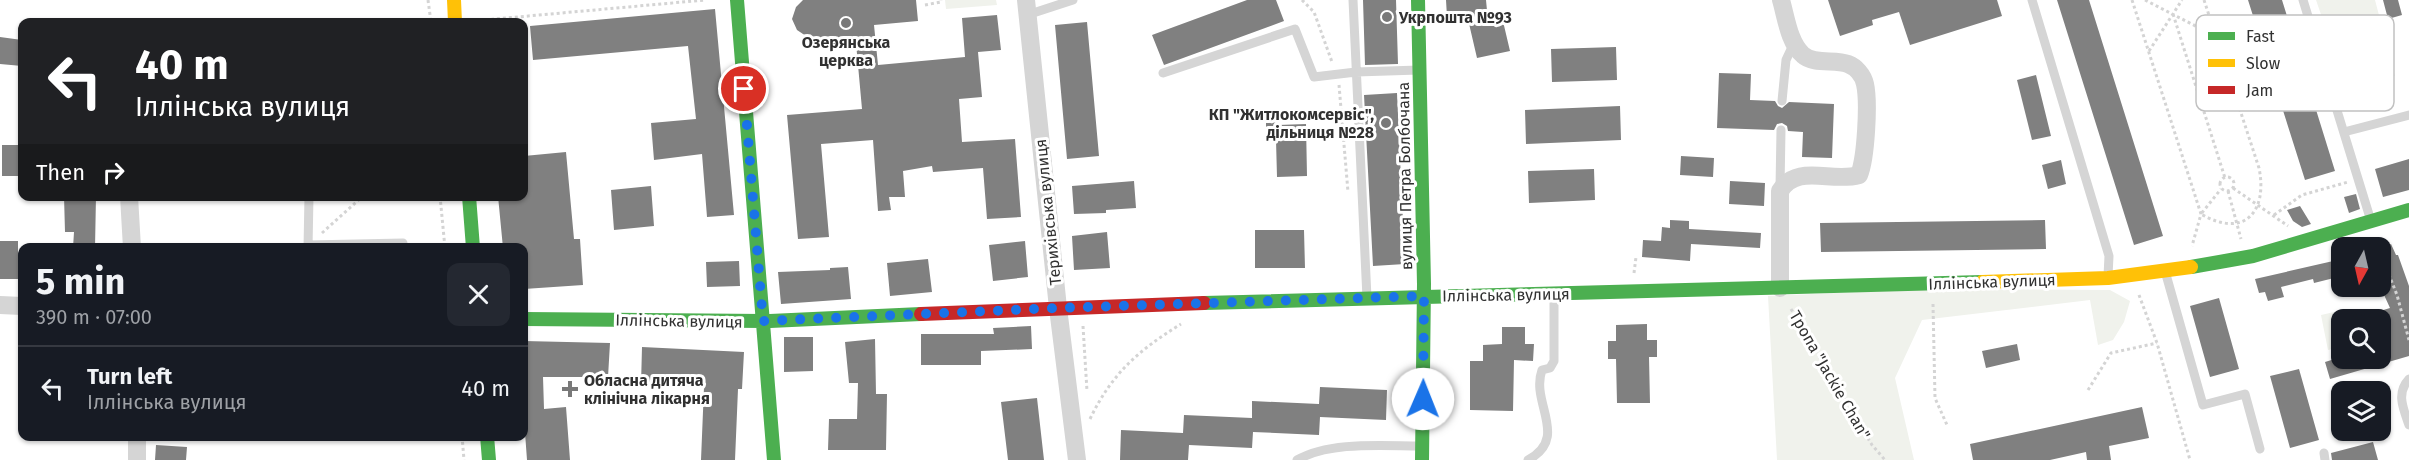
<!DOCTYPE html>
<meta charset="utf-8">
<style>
body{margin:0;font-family:"Fira Sans",sans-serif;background:#242831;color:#f1f3f6;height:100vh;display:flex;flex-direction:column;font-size:22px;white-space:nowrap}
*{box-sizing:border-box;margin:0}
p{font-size:20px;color:#9ea1a6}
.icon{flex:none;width:33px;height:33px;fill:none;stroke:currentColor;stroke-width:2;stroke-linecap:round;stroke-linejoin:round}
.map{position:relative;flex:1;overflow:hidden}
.sheet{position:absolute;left:18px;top:243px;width:510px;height:198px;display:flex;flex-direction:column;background:#171b24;border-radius:12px;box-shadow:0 2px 4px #0004}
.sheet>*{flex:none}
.top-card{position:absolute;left:18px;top:18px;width:510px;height:183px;border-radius:12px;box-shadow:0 2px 4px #0004;background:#202124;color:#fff;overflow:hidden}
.needle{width:39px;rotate:188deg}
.buttons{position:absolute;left:2331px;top:237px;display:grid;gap:12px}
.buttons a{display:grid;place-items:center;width:60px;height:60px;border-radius:12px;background:#171b24;box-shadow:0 2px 4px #0004;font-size:30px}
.pin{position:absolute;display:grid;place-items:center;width:51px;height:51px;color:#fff;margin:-26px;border:3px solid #fff;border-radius:50%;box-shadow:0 2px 6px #0007}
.me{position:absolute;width:66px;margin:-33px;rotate:1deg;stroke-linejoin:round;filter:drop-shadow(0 0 4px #0008)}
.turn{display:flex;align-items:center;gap:21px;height:126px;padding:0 18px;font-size:27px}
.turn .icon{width:78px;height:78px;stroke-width:2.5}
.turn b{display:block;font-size:42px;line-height:51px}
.then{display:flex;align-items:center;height:57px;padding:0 18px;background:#0003;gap:12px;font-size:22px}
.round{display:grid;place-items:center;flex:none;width:63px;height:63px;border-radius:12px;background:#242831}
.headline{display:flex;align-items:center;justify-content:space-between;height:102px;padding:0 18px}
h1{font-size:36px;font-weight:700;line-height:45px}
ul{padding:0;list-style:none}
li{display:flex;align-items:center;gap:18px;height:84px;padding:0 18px;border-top:2px solid #363941}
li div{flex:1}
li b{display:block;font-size:22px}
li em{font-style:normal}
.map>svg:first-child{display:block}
.green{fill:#f0f2ec}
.building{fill:#808080}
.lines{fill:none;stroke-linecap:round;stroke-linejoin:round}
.path{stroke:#d4d4d4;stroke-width:3;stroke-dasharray:3 3;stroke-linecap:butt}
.lane{stroke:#d5d5d5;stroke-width:9}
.street{stroke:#d5d5d5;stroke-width:18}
.fast{stroke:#4caf50;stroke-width:14}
.slow{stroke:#ffc107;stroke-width:14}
.jam{stroke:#c62828;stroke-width:14}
.route{stroke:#1a73e8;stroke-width:10;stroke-dasharray:0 18}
.poi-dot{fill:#797979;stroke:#fff;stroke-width:2}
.labels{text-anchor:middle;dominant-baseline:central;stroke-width:6;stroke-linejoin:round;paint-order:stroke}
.poi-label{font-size:16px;font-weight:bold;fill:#313131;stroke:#fff;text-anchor:start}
.street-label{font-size:16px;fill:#313131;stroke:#fff}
.key{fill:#fff;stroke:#c1c1c1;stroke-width:1.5}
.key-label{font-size:16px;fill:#313131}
</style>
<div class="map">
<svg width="2409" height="460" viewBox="0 0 2409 460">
<rect width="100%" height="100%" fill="#fff"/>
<path class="green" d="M945 0H996L997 5 946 9Z
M2316 0H2375L2395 76 2347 90Z
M1927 289 2110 290 2130 301 2124 322 2113 340 2098 345 2090 300 1922 320 1895 378 1914 460H1777L1768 296Z
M2343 310 2345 319 2342 320 2341 347 2328 350 2321 315Z"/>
<path class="building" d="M803 0H916L918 21 874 25 878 65 965 57 962 18 997 15 1001 50 978 52 982 97 959 99 962 142 1015 139 1021 217 987 219 983 168 933 172 932 166 903 171 905 197H889L891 210 878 211 873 140 821 144 829 237 798 239 787 115 862 109 856 43 807 47 806 36 797 30 792 19 796 7Z
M1247 0H1276L1284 21 1164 65 1152 35Z
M1363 0H1396L1398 64 1365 65Z
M1446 0H1486L1488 21 1502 17 1510 51 1477 58 1467 15 1447 17Z
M1828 0H1997L2002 16 1910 45 1899 12 1872 20 1873 25 1840 36Z
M2057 0H2089L2163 236 2134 245Z
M2248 0H2282L2335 171 2305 180Z
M2383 0H2398L2402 15 2388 19Z
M715 9 734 215 707 217 702 154 654 160 651 123 696 119 688 46 533 60 530 26Z
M1087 22 1099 156 1067 159 1055 25Z
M0 37 22 40V66L0 64Z
M1616 47 1617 80 1552 82 1551 49Z
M1719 73 1751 74 1750 100 1775 101 1778 106 1782 108 1789 102 1834 104 1832 158 1802 157 1803 132 1788 131 1787 126 1782 123 1777 124 1774 130 1717 128Z
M2036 75 2051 136 2032 140 2017 80Z
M1397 93 1405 264 1373 266 1364 95Z
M1620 106 1621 140 1526 144 1525 110Z
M1278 117V125L1306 124 1307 176 1277 177 1276 140 1266 141V118Z
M2 145H22V176H2Z
M566 152 574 239H580L583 285 524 289V248H503L498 196H524V156Z
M1681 156 1714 158 1713 177 1680 175Z
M2409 159V190L2383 197 2375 169Z
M2061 160 2066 184 2048 189 2042 165Z
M1594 169 1595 200 1529 203 1528 171Z
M1134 181 1136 208 1106 210V213L1074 214 1072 186Z
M1730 181 1765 183 1764 206 1729 204Z
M651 186 654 226 614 230 611 190Z
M2356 194 2360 209 2349 213 2344 197Z
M64 196H96L95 248H73L74 232H65Z
M2300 206 2311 224 2302 227 2293 221 2287 210Z
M1670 220 1689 221V229L1761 233 1760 248 1691 244 1690 261 1642 257 1643 240 1661 241 1662 227 1670 228Z
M2045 220 2046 249 1821 252 1820 223Z
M1255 230H1304L1305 268H1255Z
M1107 232 1110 268 1074 270 1072 236Z
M0 241H18V279H0Z
M1025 241 1028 277 993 281 989 245Z
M2391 244 2396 255H2398L2409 286V356L2330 379 2325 362 2338 358H2380V311L2390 308 2380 286V248Z
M928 259 932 292 890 296 887 263Z
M2342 259V276L2314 283 2313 279 2281 287 2284 297 2268 301 2265 292 2259 293 2255 279Z
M739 261 740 286 707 287 706 262Z
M848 267 851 299 781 304 778 272 830 270V268Z
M2219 298 2239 369 2210 377 2190 306Z
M1647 324V340H1657V357H1649L1650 403H1617L1616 359H1608V341H1616V325Z
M1031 326 1032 349 981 351V365H921V334H994L993 328Z
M1502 327H1525V344H1534L1533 361 1514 360 1513 411 1470 410V361H1483V345L1502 344Z
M784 337H813V371L784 372Z
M875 339 876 394H887L886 450H828L829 419H857L858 383H849L845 342Z
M524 341 610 343 608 377H543L544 409 566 407 570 460H527L524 419Z
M2017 344 2020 360 1986 368 1982 351Z
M642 347 744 352 742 389H738L735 460H701L704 387 641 385Z
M2299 369 2319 440 2290 448 2270 376Z
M1320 387 1387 390 1386 420 1320 417 1319 435 1253 432 1252 448 1189 445 1188 460H1120L1121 430 1183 433 1184 415 1252 418V401L1319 404Z
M1037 398 1044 460H1008L1001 402Z
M2142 407 2149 438 2109 446 2111 460H2087L2086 452 2050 460H1973L1970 444Z
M2373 442 2378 460H2332L2331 453Z
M156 445 187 447 186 460H155Z"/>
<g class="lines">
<path class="path" d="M428 0 431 22
M1302 0 1314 12 1332 62
M2132 0 2201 214 2192 246
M2145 0 2215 36
M2204 0 2259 168C2268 212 2244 239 2201 214L2221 189
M925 5 941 2V0
M2173 14 2225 178
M473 21 705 0
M2149 51 2182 0
M1339 85 1348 192
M2220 184a7 7 0 1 1 14 0a7 7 0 1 1-14 0Z
M2233 188 2288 226
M2228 191 2241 239
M440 196 445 248
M2274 215 2302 195 2348 182
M322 233 363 196
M2377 240 2379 248
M2380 252 2397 295 2409 340
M1634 273 1636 257
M2139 295 2157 343 2190 460
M1933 304 1935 398 1947 425
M1791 309 1872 445 1885 460
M1083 326 1087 391
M2088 390 2111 353 2157 343
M1090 419C1112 373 1139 350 1181 324
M462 436 464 460"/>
<path class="lane" d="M1353 0 1367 298
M2032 0 2109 256 2108 276
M2303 0 2371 221
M1027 15 1073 0
M1163 73 1295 29 1314 77 1356 72 1419 70
M1782 101 1786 60 1794 43
M2344 132 2409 115
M1780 188 1781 130
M308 245 403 243
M308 248 309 196
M2165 271 2203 405 2245 394 2260 449
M2409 379C2396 393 2403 408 2409 425
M2324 453 2325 460
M1297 460C1330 441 1383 446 1420 446
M1528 460C1570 437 1530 403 1542 370L1550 368 1554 361V297"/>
<path class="street" d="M1026 0 1058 308 1077 460
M129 196 132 248
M1780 288V191C1797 163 1831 183 1859 175 1866 158 1869 102 1865 84 1863 75 1856 67 1848 64 1835 59 1814 65 1803 55 1789 43 1786 17 1781 0
M0 305 22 306
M137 460V436"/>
<path class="fast" d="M737 0 774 460
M1418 0 1424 284 1422 460
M469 196 473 248
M2191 267 2253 256 2409 210
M1204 303 1982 282
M524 319 770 321 921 314
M487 436 489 460"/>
<path class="slow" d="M454 0 455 22
M1982 282 2108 278 2191 267"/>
<path class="jam" d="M921 314 1204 303"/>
</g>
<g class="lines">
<path class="route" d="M744 89 763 321 1058 308 1424 296 1423 399"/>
</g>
<g class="poi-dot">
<circle cx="1387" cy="17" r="6"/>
<circle cx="846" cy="23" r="6"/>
<circle cx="1386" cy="123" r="6"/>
<path d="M567 380h6v6h6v6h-6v6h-6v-6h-6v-6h6z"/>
</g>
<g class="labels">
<g class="poi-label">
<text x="1399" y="17">Укрпошта №93</text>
<text x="846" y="42" text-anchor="middle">Озерянська<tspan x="846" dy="18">церква</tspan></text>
<text x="1374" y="114" text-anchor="end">КП "Житлокомсервіс",<tspan x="1374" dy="18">дільниця №28</tspan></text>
<text x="584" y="380">Обласна дитяча<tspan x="584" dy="18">клінічна лікарня</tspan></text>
</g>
<g class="street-label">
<text transform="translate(1405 176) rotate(-91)">вулиця Петра Болбочана</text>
<text transform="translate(1048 212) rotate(-96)">Терихівська вулиця</text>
<text transform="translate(1992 282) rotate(-2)">Іллінська вулиця</text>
<text transform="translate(1506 295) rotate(-1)">Іллінська вулиця</text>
<text transform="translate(679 321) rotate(1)">Іллінська вулиця</text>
<text transform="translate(1830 375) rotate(60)">Тропа "Jackie Chan"</text>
</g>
</g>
<rect x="2196" y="15" width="198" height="96" rx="9" class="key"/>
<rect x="2208" y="32" width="27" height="8" fill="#4caf50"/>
<rect x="2208" y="59" width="27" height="8" fill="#ffc107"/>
<rect x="2208" y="86" width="27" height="8" fill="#c62828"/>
<g class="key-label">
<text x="2246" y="42">Fast</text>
<text x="2246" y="69">Slow</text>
<text x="2246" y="96">Jam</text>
</g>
</svg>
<div class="buttons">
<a><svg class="needle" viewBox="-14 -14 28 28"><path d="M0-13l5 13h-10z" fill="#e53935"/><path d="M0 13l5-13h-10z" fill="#9ea1a6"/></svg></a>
<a><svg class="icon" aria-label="search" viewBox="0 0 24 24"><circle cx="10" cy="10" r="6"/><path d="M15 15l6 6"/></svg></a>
<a><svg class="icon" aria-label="layers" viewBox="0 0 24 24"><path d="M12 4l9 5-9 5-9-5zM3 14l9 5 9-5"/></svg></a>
</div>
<div class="pin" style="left:744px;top:89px;background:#d93025"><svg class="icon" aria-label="arrive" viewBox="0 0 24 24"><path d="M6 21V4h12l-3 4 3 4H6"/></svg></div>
<svg class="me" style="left:1423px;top:399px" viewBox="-20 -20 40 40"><circle r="19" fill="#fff"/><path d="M0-13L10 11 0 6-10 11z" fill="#1a73e8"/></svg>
<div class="top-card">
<div class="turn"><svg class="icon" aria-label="left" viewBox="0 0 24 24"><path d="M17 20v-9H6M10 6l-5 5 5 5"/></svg><div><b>40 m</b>Іллінська вулиця</div></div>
<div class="then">Then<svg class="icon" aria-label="right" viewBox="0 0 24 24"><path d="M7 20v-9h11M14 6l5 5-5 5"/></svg></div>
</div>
<section class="sheet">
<div class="headline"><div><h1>5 min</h1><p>390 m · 07:00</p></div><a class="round"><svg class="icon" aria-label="close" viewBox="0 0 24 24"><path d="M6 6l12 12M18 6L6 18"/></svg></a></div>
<ul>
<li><svg class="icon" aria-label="left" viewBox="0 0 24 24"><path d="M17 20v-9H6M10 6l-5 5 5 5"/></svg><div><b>Turn left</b><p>Іллінська вулиця</p></div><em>40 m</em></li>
</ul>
</section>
</div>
